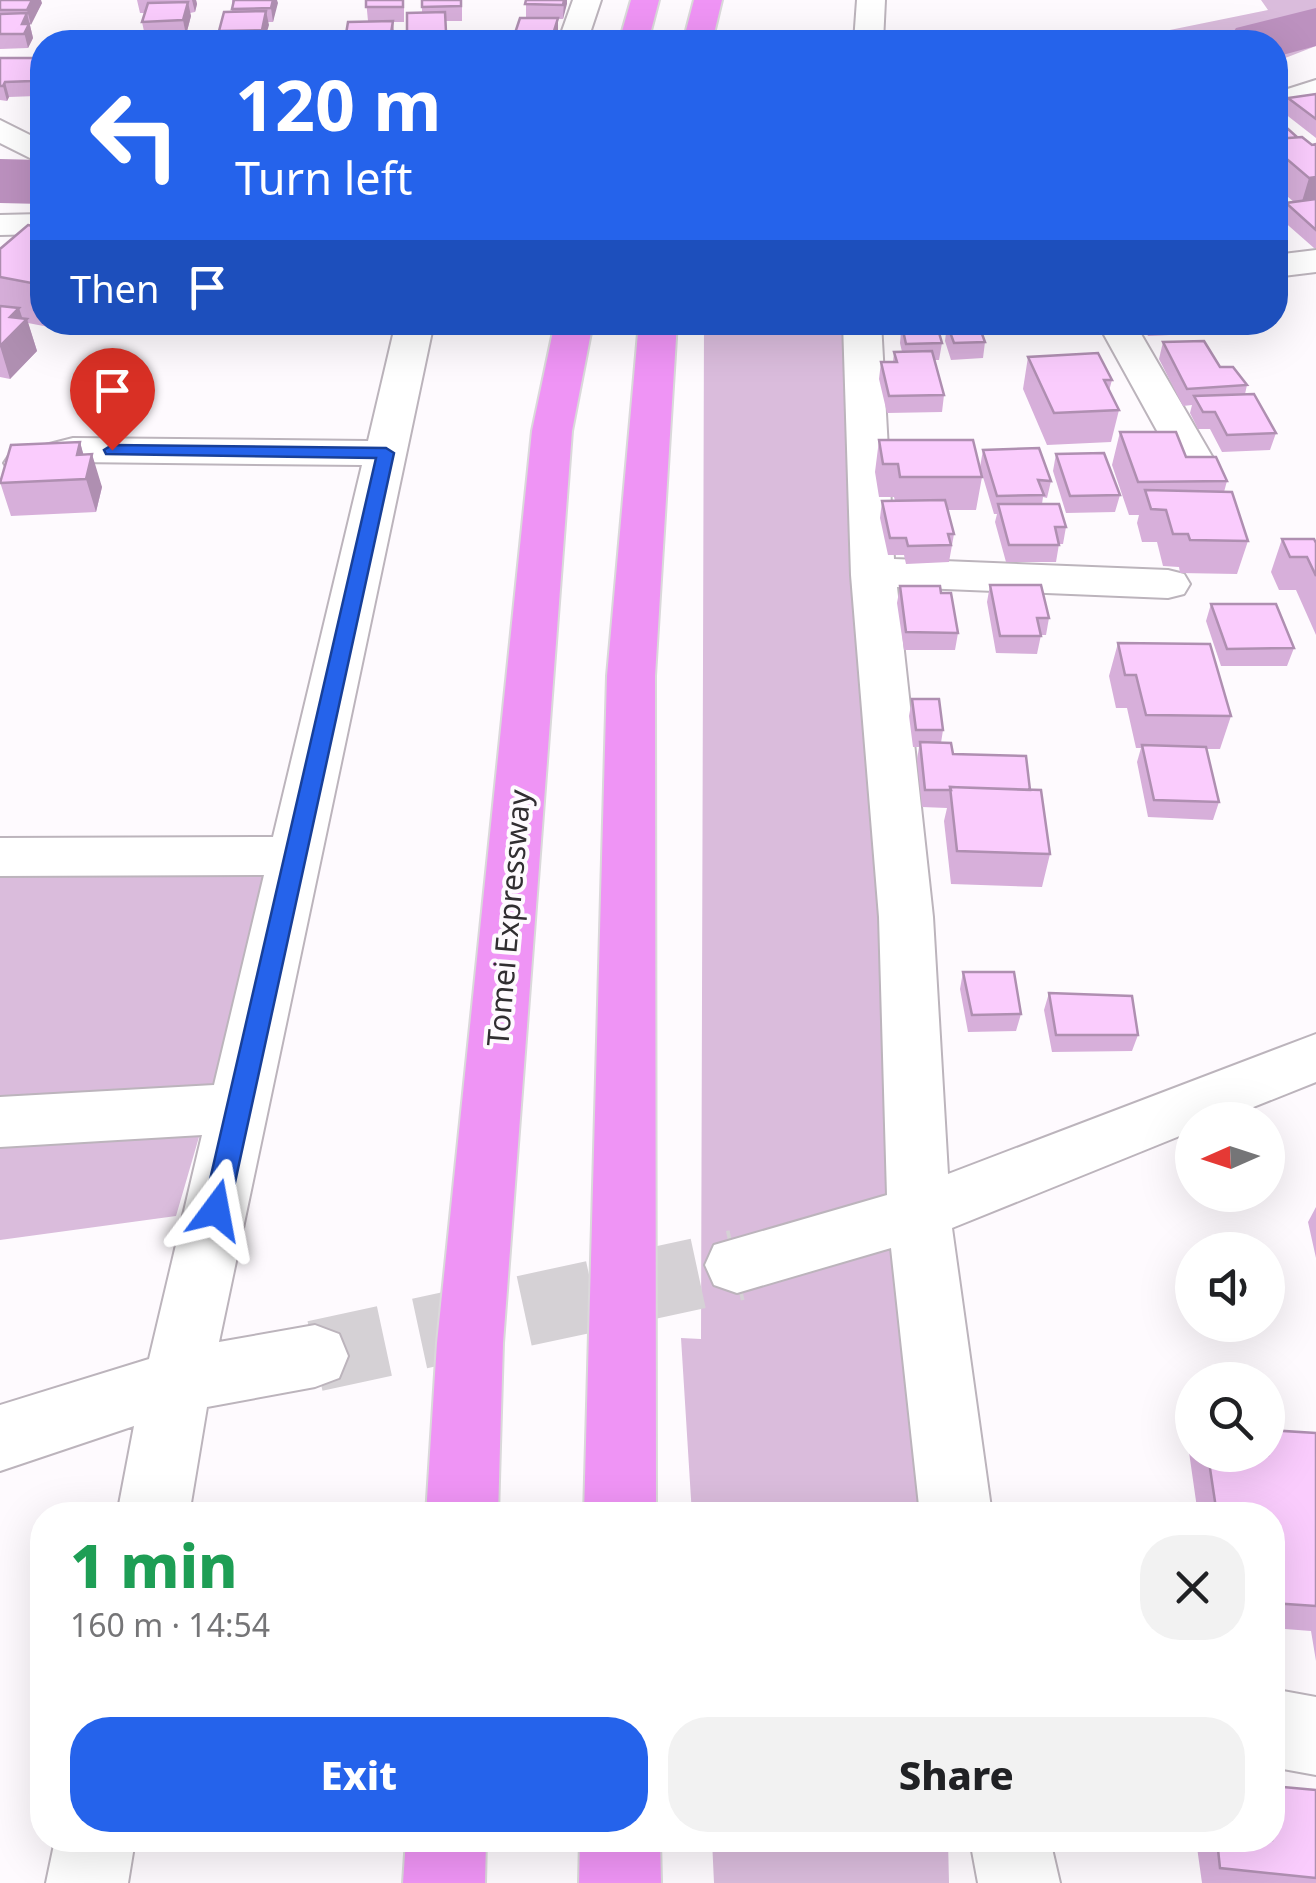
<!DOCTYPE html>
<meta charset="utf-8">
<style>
body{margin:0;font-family:"Noto Sans",sans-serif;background:#f2f2f2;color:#202124;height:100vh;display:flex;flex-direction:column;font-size:38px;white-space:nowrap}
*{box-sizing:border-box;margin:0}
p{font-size:32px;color:#757577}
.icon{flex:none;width:55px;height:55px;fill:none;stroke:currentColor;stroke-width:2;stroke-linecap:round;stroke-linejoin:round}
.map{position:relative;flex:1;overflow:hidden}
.sheet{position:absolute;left:30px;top:1502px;width:1255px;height:350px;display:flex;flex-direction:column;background:#fff;border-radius:40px;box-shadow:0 10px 40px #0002}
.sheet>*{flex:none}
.banner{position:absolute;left:30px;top:30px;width:1258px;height:305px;border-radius:40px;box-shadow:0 10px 40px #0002;background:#2563eb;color:#fff;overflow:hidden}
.needle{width:65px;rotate:267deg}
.controls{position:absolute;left:1175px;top:1102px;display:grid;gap:20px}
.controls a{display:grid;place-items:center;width:110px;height:110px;border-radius:50%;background:#fff;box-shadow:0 10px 40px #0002;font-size:50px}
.pin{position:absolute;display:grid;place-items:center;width:85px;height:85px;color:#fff;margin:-102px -42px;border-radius:50% 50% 50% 0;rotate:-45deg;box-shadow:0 0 10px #0007}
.pin .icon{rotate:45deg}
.me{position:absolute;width:110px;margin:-55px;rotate:13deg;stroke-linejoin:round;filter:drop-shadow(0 0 8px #0008)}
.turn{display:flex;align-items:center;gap:35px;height:210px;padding:0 40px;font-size:45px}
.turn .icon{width:130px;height:130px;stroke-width:2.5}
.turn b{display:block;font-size:70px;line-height:85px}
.then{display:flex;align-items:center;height:95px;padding:0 40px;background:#0003;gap:20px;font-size:38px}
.round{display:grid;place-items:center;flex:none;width:105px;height:105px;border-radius:40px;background:#f2f2f2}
.summary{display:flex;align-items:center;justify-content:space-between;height:170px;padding:0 40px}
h1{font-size:60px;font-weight:800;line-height:75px;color:#1e9e55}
.action{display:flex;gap:20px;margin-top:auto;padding:20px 40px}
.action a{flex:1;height:115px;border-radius:40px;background:#2563eb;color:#fff;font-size:40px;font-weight:800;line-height:115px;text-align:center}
.action a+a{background:#f2f2f2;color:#202124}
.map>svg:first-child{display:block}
.green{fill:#dabcdc}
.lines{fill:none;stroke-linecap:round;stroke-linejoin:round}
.river{fill:#bc91bf;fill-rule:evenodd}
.minor-tunnel{stroke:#d5d1d5;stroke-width:71;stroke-dasharray:71 36;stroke-linecap:butt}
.minor-casing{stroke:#bcb4bc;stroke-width:4}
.highway-casing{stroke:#dad9da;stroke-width:4}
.minor{fill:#fff;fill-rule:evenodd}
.highway{fill:#ef94f5;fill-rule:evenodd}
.wall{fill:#d7afda}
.shaded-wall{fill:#af8fb1}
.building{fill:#faccfd;stroke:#af8fb1;stroke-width:2.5}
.route{fill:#2563eb;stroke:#184099;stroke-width:2.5}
.labels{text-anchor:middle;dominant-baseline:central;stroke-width:8;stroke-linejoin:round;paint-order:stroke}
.street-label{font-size:30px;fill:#312e31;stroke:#fefafe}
</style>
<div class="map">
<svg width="1316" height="1883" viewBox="0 0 1316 1883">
<rect width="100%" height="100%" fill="#fefafe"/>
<path class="green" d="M1261 0H1316V46L1275 62V42H1135L1160 32 1268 10Z
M704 323H841L851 334 859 681 906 917 941 1515H692L681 1338 701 1339Z
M277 869 176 1216 0 1240V874Z
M712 1840H948L949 1883H714Z"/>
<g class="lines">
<path class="river" d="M1316 8V46L1275 57V42H1227L1236 28Z
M0 159 42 160V204L0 203Z"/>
<path class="minor-tunnel" d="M315 1356 737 1265"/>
<g class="minor-casing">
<path id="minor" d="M573 0H601L587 42H558Z
M857 0H885L883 42H854Z
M1316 80V99L1275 112V93Z
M0 120 42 141V164L0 143Z
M42 214V234L0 235V215Z
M1316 250V272L1275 277V255Z
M396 322H434L219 1342 315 1325 339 1334 348 1356 339 1378 315 1387 207 1407 189 1515H117L134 1426 0 1471V1405L149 1359 202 1135 0 1147V1097L214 1085 264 875 0 876V838L273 837 362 465 74 462 25 475 10 472 4 463 10 454 73 438 368 441Z
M843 322H881L894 559 1168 570 1184 574 1190 584 1184 594 1168 598 897 587 933 917 948 1174 1316 1034V1082L1221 1120H1192V1131L952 1228 992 1515H920L891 1248 737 1293 714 1285 705 1265 714 1245 887 1195 879 917 851 575Z
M1097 322H1134L1213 458 1207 467 1192 470 1177 467Z
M1272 1689 1316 1697V1775L1272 1767Z
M55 1840H135L128 1883H46Z
M970 1840H1050L1060 1883H978Z"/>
</g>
<g class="highway-casing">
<path id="highway" d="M631 0H659L648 42H619Z
M694 0H722L712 42H683Z
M555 322H593L572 431 503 1343 498 1515H426L437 1343 532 431Z
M639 322H677L655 676 656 1515H584L607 676Z
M406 1840H486L485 1883H403Z
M580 1840H660L661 1883H579Z"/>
</g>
<use href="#minor" class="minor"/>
<use href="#highway" class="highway"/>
</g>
<path class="wall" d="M0 0 42 3 30 25 33 38 28 48 0 49Z
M137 0H196L197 4 195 12 190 13 191 16 186 35 145 36 142 22 144 13H140Z
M232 0H277L273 22H268L265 42H221L219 31 232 11Z
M366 0H404V22H393L394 42H345V40L389 22 368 21Z
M422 0H462V21H446L447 42H402L407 38V13H422Z
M526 0H567L563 19H558V33L556 42H515V33L526 18Z
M0 58H42L36 96 9 97 7 101 0 100Z
M1316 94V138L1284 113 1288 98Z
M1275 120 1297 137 1312 145 1316 144V248H1314L1281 219 1286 203 1294 202 1275 186Z
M42 228V322H134L125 331 88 325 80 333 28 323 37 351 10 379 0 377V249Z
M164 322H262L259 332 166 331Z
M885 322 978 323 985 342 983 358 951 360 945 341 946 333H939L942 343 939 360H935L944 395 942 412 887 413 879 379 881 362H893L894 352H902L900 343 901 332 898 327H887Z
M1140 322H1214L1212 333 1148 336Z
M1163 342 1220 367 1247 385 1245 394 1276 433 1270 450 1222 452 1210 429H1198L1190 413 1192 405 1183 406 1159 359Z
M1028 357 1112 380 1109 391 1119 410 1111 442 1047 445 1023 389Z
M1120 432 1186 457 1227 481 1224 492 1248 541 1237 574 1180 573 1179 567 1163 566 1157 542H1142L1137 523 1139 515H1129L1112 465Z
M879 440 982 477 976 510H948L954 534 949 562 906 564 904 555H888L880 518 882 501H895L894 497H879L875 472Z
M80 442 83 454 102 487 96 512 11 516 0 482Z
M983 450 1051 481 1047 498 1043 497 1042 504 1066 527 1063 544H1059L1056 562H1006L995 522 997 514H994L980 467Z
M1056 454 1120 495 1115 512 1066 513 1053 471Z
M1282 539 1316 543V635L1296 590H1279L1271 572Z
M990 585 1049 618 1046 635H1041L1037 654 996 653 987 602Z
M900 586 941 593 958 633 955 650H904L897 603Z
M1211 604 1294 648 1287 666H1221L1206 621Z
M1118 643 1231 716 1220 749H1206L1219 802 1213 820 1148 817 1137 762 1141 748H1136L1127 708H1116L1109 676Z
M912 699 943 730 941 743 953 754 1030 790 1050 854 1042 887 951 884 944 821 947 808 922 807 917 760 919 747H913L909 716Z
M963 972 1021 1014 1016 1031 968 1032 960 989Z
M1049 993 1138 1035 1132 1051 1052 1052 1044 1010Z
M1316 1207V1258L1308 1222Z
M1316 1433V1661L1311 1631 1272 1628V1515H1198L1189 1452 1192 1446V1455H1268Z
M1316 1790V1883H1202L1196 1840H1272Z"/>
<path class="shaded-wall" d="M32 0H41L42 3 31 25 27 10Z
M192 0H196L197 4 195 12Z
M273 0H277L278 3 273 22 271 8Z
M564 0H567V4L563 19Z
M188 2 191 16 186 35 183 20Z
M266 11 269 25 264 42 262 30Z
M27 13 33 38 28 48 22 24Z
M558 18V33L556 42H554L553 34Z
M393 21 394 36V42H391Z
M42 58V82L36 96 32 81Z
M5 82 9 97 7 101 3 86Z
M1316 177V206L1300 208 1309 178Z
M19 308 24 323 27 319 37 351 10 379 0 346 10 317Z
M77 322H88V325L80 333Z
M123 322H134L125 331Z
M80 442 88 471 92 454 102 487 96 512 86 479 77 455Z"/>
<path class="building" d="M0 0H32L27 10H0Z
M234 0H273L271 8 232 9Z
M366 0H403V7H366Z
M422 0H461V6L422 7Z
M526 0H564L563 5 525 4Z
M188 2 183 20 142 22 148 3Z
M266 11 262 30 219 31 224 12Z
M445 12 446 32 407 33V13Z
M27 13 22 24H29L24 34H0V14Z
M520 18H558L553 34 515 33Z
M393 21 390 39 345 40 348 22Z
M402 38 442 40V42H402Z
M0 58H42L32 81 5 82 3 86H0Z
M1316 94V119L1288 98Z
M1275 120H1278L1297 137 1275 139Z
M1302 137 1312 145 1316 144V177L1309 178 1275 149V139Z
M1316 199V230L1286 203Z
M28 225 42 228V285L0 277V249Z
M0 306 19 308 10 317 27 319 0 346Z
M978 323 985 342 954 343 947 324Z
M902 326H937L942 343 906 344Z
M1204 341 1220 367H1233L1247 385 1187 389 1163 342Z
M932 351 944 395 889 396 881 362H897L894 352Z
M1098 353 1112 380H1104L1119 410 1054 413 1028 357Z
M1254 394 1276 433 1227 435 1215 412H1203L1194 396Z
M1120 432H1176L1186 457H1216L1227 481 1138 482Z
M879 440H973L982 477H900L898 464H883Z
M80 442 77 455 92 454 86 479 0 483 11 445Z
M1039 448 1051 481 1038 480 1044 495 997 496 983 450Z
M1104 453 1120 495 1070 496 1056 454Z
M1145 490 1232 492 1248 541 1190 540 1188 534H1173L1166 510 1151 509Z
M945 500 954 534H948L951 545 908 546 906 538H890L882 501Z
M998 504H1059L1066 527H1055L1059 545H1009Z
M1282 539H1314L1316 543V576L1307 557H1290Z
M990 585H1041L1049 618H1037L1041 636H1000Z
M900 586H940L941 593H951L958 633 906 632Z
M1211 604H1276L1294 648 1227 649Z
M1118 643 1210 644 1231 716 1146 715 1136 675H1125Z
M912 699H939L943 730H916Z
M920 742 951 743 953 754 1026 756 1030 790 950 787 951 790H925Z
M1142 745 1206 747 1219 802 1154 800Z
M950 787 1041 790 1050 854 957 851Z
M963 972H1014L1021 1014 972 1015Z
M1049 993 1132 996 1138 1035H1056Z
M1268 1430 1316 1433V1606L1272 1603V1515H1217L1208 1455H1268Z
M1272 1786 1316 1790V1878L1220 1868 1217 1840H1272Z"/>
<path class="route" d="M112 445 386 448 394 453 229 1210 225 1218 216 1222 207 1218 203 1210 376 458 106 454 104 450Z"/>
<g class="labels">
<g class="street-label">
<text transform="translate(508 918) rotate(-85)">Tomei Expressway</text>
</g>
</g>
</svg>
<div class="controls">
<a><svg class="needle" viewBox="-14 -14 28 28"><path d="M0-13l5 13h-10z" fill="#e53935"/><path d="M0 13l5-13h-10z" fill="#757577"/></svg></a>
<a><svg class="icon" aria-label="sound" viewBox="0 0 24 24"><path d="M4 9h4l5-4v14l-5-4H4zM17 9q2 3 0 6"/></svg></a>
<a><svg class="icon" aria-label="search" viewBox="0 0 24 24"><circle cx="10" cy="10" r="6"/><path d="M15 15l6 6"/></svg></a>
</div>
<div class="pin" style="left:112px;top:450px;background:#d93025"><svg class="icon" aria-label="arrive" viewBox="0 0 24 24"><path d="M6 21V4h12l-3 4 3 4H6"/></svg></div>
<svg class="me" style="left:216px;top:1210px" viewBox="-20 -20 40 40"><path d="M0-17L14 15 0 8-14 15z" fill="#2563eb" stroke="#fff" stroke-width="4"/></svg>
<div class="banner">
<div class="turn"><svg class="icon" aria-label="left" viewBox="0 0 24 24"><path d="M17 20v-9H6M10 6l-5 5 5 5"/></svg><div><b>120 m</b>Turn left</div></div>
<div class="then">Then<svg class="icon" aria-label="arrive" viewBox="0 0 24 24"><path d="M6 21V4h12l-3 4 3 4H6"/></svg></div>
</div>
<section class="sheet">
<div class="summary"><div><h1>1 min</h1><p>160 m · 14:54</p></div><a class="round"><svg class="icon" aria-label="close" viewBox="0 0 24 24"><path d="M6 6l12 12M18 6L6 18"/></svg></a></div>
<div class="action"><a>Exit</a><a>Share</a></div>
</section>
</div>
